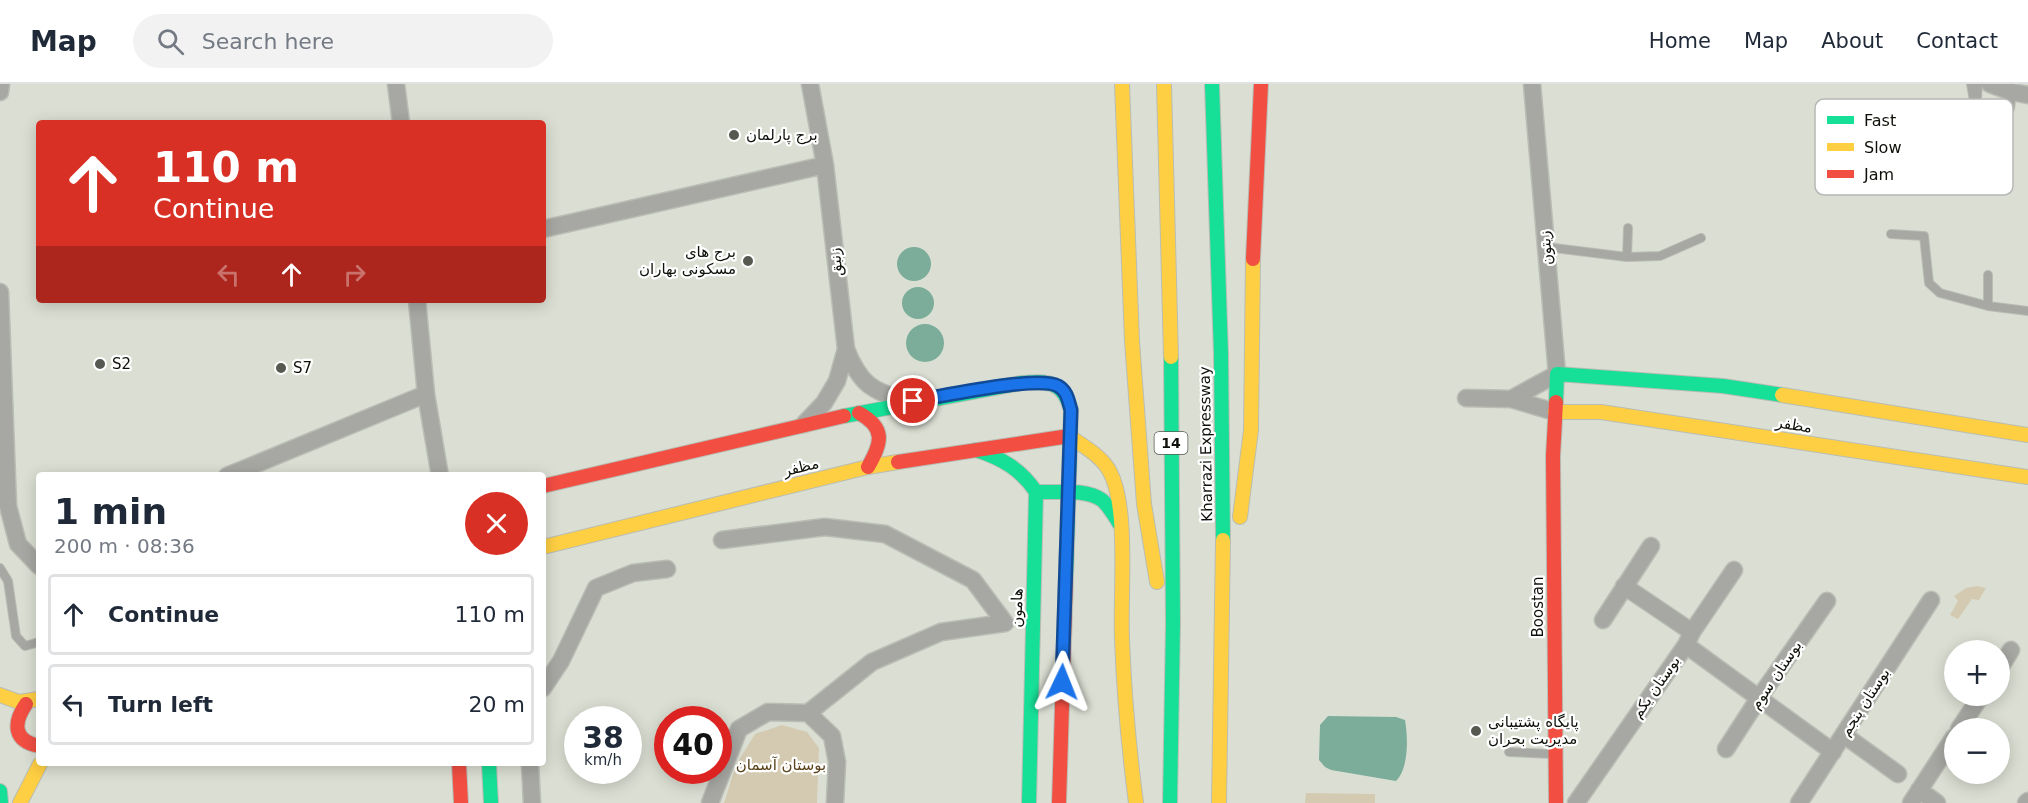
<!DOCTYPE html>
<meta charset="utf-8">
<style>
body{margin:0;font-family:"DejaVu Sans",Vazirmatn,sans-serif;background:#f2f2f3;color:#1f2937;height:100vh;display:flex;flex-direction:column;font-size:22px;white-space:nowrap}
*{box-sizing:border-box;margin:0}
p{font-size:20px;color:#747a83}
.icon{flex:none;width:33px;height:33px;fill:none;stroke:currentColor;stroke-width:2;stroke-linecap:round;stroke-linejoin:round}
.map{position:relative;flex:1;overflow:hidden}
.side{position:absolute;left:36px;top:388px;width:510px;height:294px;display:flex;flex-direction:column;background:#fff;border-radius:6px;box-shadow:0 3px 15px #0003}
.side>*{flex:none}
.guide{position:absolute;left:36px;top:36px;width:510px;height:183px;border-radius:6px;box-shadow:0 3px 15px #0003;background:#d93025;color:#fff;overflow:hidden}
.tools{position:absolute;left:1944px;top:556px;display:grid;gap:12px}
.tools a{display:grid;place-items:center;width:66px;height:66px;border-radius:50%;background:#fff;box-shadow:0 3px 15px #0003;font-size:30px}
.speed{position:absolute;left:564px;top:622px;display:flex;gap:12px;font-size:30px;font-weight:700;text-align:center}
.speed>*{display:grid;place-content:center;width:78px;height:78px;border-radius:50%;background:#fff;box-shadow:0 3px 15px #0003;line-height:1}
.speed small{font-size:15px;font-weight:400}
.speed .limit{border:9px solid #d22;background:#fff;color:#111}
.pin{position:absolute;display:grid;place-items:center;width:51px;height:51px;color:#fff;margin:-26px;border:3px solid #fff;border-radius:50%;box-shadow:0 2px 6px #0007}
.me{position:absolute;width:66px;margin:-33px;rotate:2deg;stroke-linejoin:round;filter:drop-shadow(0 0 4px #0008)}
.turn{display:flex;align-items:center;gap:21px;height:126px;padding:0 18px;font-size:27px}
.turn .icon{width:78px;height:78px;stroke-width:2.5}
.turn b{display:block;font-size:42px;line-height:51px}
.lanes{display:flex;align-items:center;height:57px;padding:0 18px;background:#0003;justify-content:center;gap:30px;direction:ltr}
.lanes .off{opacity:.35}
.round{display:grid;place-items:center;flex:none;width:63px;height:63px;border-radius:32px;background:#f2f2f3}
.headline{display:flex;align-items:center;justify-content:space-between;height:102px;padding:0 18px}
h1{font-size:36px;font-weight:800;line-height:45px}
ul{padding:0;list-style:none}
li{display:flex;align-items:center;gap:18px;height:81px;margin:0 12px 9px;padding:0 6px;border:3px solid #e0e1e3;border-radius:6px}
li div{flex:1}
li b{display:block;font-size:22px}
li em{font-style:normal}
header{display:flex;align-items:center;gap:36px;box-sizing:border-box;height:84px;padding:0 30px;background:#fff;border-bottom:2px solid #e0e1e3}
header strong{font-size:28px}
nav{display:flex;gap:33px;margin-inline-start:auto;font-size:21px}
.search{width:420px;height:54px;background:#f2f2f3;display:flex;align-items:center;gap:15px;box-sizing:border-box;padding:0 21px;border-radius:33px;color:#747a83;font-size:22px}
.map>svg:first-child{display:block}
.green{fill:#d4cab1}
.water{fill:#7bad9a}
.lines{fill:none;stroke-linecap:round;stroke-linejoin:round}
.lane-casing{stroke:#b9bdb4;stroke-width:10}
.street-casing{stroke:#b9bdb4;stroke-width:19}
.fast-casing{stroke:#b9bdb4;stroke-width:16}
.slow-casing{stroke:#b9bdb4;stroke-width:16}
.jam-casing{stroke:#b9bdb4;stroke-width:16}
.lane{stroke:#a7a7a3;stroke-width:8}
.street{stroke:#a7a7a3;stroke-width:16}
.fast{stroke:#16e098;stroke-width:14}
.slow{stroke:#ffcf43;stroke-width:14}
.jam{stroke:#f24e42;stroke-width:14}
.route-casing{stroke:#114b97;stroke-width:15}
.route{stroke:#1a73e8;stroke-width:10}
.poi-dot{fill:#565950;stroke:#fff;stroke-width:2}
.labels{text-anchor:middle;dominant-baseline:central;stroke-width:4.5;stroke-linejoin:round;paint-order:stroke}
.shield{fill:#fff;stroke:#565853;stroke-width:1.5}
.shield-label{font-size:14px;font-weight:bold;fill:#0e1109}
.poi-label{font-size:15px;fill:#0e1109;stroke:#fff;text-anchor:start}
.street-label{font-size:15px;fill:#0e1109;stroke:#fff}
.park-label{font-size:15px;fill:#5a421a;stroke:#fff}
.key{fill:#fff;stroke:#b7b8b5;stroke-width:1.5}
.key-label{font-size:16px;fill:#0e1109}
</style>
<header>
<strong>Map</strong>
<div class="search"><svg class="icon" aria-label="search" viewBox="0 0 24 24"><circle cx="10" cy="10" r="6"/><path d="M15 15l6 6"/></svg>Search here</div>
<nav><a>Home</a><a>Map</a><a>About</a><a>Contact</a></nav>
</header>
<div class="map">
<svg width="2028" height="719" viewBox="0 0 2028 719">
<rect width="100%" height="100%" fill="#dbdfd3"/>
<path class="green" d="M1977 502 1986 504 1979 516 1972 515 1958 535 1950 531 1958 517 1954 512 1966 504Z
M782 641 807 648 819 664 817 719H724L736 681 755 650Z
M1306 709 1375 710V719H1305Z"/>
<path class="water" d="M897 180a17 17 0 1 1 34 0a17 17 0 1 1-34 0Z
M902 219a16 16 0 1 1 32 0a16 16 0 1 1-32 0Z
M906 259a19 19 0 1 1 38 0a19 19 0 1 1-38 0Z
M1328 632 1396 633 1405 636C1408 653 1409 684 1396 697L1331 686 1325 683 1319 676 1320 641Z"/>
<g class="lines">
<g class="lane-casing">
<path id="lane" d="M1971 0 1976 29 1978 0
M2010 25 2012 8
M1891 150 1924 152 1929 199 1940 209 1988 222 2028 227
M1546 163 1627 173 1628 144
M1627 173 1660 172 1701 154
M1988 191V222
M0 484 8 497 16 552 25 562 39 558
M1509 668 1552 670"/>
</g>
<g class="street-casing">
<path id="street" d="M396 0 401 39
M810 0 825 81 846 265C859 298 872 309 907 316
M1990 0 2012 8 2028 11
M0 8 1 0
M543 145 825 81
M0 208 8 422 18 460 39 482
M417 216 426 310
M1466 314 1511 315 1555 328
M1511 315 1557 290 1532 0
M804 340 824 319 837 297 846 265
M227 392 426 310 440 392
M722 456 825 443 885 450 973 496 1005 539 941 548 872 578 808 629
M1624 502 1692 548
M1603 536 1651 462
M1686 561 1833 668
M2000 584 2011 566
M543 604 561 577 596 504 633 489 667 485
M1959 645 1981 612
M1844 651 1898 690
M1726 665 1759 614 1827 517
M530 680 532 719
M1919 706 1937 719
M710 719 739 645 768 628 808 629 832 652 837 678 835 719
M1576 719 1686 561 1692 548 1734 486
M1799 719 1931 516
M1911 719 1954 653
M2026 719 2028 717"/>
</g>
<g class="fast-casing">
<path id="fast" d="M1212 0 1221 270 1223 456
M1556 318 1557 290 1723 302 1782 311
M844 332 1021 299C1049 297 1063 297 1071 326L1066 493
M976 366C1001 374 1021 385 1036 408L1029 719
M1036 408C1056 409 1085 404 1102 416 1109 422 1114 431 1119 439
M489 680 491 719
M0 707 1 719
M1170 719 1173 539 1171 273"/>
</g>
<g class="slow-casing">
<path id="slow" d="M1122 0 1132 257 1144 420 1157 498
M1164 0 1171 273
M1782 311 2028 351
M1555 328H1601L2028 393
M1069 352C1083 362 1102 372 1110 388 1129 423 1120 513 1122 555 1124 610 1129 665 1136 719
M1240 433 1251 346 1253 175
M543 463 868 383 898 378
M0 611 19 618 39 615
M20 719 40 680
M1219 719 1223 456"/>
</g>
<g class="jam-casing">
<path id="jam" d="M1253 175 1261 0
M1556 318 1553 372 1556 719
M859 329C886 344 882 359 868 383
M898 378 1069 352
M543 402 844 332
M26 620C13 639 13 657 39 662
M459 680 461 719
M1059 719 1066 493"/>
</g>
<use href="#lane" class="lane"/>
<use href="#street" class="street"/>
<use href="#fast" class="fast"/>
<use href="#slow" class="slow"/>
<use href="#jam" class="jam"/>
</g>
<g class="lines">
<g class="route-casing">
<path id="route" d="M913 317C940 313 1038 291 1058 302 1068 308 1068 317 1071 326L1062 598"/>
</g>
<use href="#route" class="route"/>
</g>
<g class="poi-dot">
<circle cx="734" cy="51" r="6"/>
<circle cx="748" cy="177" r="6"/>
<circle cx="100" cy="280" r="6"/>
<circle cx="281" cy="284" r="6"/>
<circle cx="1476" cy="647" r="6"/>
</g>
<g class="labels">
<rect class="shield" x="1154.5" y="348" width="33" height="22" rx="4.5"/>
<g class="shield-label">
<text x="1171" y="359">14</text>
</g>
<g class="poi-label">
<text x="746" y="51">برج پارلمان</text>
<text x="736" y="168" text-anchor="end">برج های<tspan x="736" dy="17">مسکونی بهاران</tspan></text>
<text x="112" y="280">S2</text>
<text x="293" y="284">S7</text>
<text x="1488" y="638">پایگاه پشتیبانی<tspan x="1488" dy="17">مدیریت بحران</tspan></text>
</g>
<g class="street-label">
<text transform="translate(1546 164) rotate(-95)">زیتون</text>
<text transform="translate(836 178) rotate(-96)">زنبق</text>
<text transform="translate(1794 341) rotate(9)">مظفر</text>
<text transform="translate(1206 360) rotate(-91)">Kharrazi Expressway</text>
<text transform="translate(801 383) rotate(-14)">مظفر</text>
<text transform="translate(1538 523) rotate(-90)">Boostan</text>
<text transform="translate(1017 524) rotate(-89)">هامون</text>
<text transform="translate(1776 591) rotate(-56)">بوستان سوم</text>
<text transform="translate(1656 603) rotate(-55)">بوستان یکم</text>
<text transform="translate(1865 618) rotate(-57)">بوستان پنجم</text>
</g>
<g class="park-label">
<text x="781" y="681">بوستان آسمان</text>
</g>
</g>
<rect x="1815" y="15" width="198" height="96" rx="9" class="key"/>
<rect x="1827" y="32" width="27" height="8" fill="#16e098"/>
<rect x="1827" y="59" width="27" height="8" fill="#ffcf43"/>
<rect x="1827" y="86" width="27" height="8" fill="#f24e42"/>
<g class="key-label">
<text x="1864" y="42">Fast</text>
<text x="1864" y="69">Slow</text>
<text x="1864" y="96">Jam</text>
</g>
</svg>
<div class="tools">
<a>+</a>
<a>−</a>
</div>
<div class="speed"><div>38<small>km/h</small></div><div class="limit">40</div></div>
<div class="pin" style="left:913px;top:317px;background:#d93025"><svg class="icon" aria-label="arrive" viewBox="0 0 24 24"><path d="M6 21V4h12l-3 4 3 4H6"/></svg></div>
<svg class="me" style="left:1062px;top:598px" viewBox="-20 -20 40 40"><path d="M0-17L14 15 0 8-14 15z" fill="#1a73e8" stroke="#fff" stroke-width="4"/></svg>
<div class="guide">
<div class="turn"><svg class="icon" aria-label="ahead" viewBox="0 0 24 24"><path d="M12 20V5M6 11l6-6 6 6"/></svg><div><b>110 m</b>Continue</div></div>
<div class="lanes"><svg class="icon off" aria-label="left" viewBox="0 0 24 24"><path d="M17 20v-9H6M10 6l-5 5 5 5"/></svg><svg class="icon" aria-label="ahead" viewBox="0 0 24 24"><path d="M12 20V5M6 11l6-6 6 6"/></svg><svg class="icon off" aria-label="right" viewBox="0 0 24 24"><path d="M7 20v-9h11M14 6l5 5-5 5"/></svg></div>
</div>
<section class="side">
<div class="headline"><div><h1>1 min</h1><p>200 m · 08:36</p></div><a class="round" style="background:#d93025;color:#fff"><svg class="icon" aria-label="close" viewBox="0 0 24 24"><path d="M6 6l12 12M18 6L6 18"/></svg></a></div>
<ul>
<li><svg class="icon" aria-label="ahead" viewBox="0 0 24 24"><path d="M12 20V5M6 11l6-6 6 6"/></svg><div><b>Continue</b></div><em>110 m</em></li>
<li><svg class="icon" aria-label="left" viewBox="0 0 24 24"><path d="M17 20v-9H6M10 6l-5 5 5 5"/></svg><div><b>Turn left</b></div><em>20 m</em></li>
</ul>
</section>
</div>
